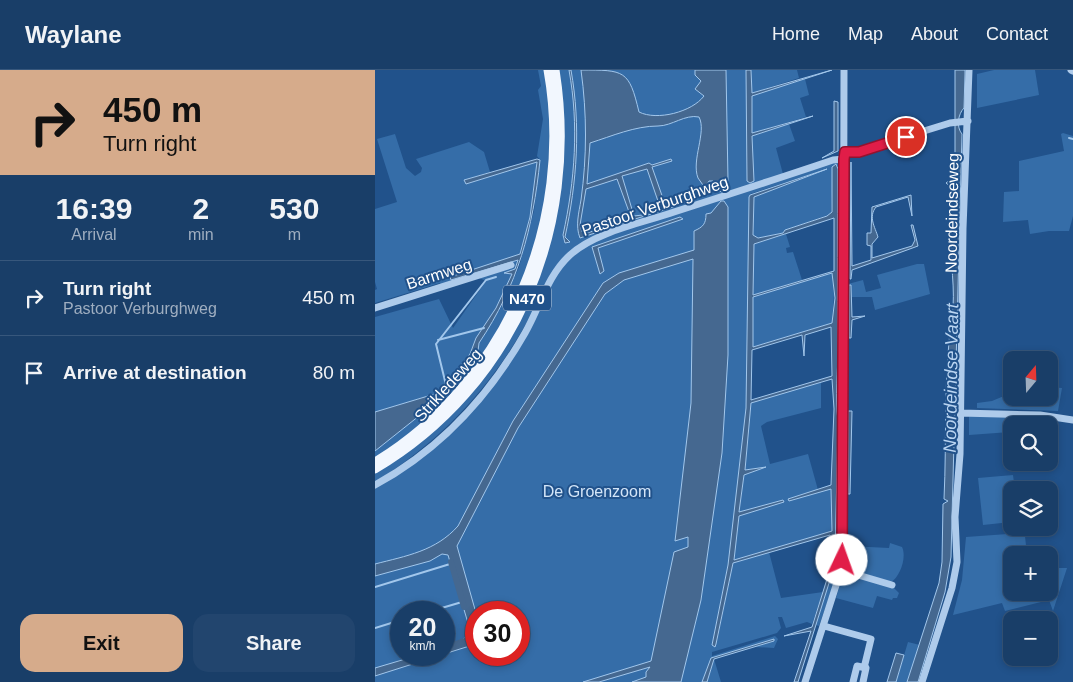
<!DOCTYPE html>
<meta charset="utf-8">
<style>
body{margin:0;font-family:Helvetica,sans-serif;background:#22456e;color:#f1f3f6;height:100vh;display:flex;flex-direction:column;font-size:19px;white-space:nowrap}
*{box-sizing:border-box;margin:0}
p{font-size:16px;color:#9faec0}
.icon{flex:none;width:28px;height:28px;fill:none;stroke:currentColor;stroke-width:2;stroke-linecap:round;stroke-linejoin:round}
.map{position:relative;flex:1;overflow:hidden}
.sheet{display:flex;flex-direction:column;background:#193e68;width:375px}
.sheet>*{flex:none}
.top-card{background:#d6ab8b;color:#111;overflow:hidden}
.needle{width:32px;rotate:19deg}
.tools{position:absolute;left:628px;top:281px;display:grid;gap:10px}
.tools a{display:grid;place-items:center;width:55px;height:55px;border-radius:10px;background:#193e68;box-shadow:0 2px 8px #0003,0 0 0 1px #37577c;font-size:25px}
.speed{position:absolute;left:15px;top:531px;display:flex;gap:10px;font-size:25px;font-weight:700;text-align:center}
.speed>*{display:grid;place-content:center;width:65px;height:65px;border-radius:50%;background:#193e68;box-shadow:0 2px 8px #0003,0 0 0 1px #37577c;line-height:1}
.speed small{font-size:12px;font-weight:400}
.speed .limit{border:8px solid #d22;background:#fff;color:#111}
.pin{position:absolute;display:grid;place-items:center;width:42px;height:42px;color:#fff;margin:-21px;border:2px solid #fff;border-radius:50%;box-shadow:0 1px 5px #0007}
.me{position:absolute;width:55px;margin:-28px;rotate:3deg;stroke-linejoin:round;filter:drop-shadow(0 0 4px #0008)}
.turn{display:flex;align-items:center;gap:18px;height:105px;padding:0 20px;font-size:22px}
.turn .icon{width:65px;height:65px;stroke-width:2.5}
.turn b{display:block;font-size:35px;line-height:42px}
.eta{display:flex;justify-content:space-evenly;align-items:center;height:85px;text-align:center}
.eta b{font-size:30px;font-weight:700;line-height:35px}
.button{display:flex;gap:10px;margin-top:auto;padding:10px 20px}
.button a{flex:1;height:58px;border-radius:15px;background:#d6ab8b;color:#111;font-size:20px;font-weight:700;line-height:58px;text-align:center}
.button a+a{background:#22456e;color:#f1f3f6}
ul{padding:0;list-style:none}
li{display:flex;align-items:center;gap:15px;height:75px;padding:0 20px;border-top:1px solid #37577c}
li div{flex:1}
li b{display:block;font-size:19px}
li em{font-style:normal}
header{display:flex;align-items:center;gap:30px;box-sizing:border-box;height:70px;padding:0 25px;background:#193e68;border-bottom:1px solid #37577c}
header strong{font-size:24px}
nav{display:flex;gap:28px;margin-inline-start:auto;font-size:18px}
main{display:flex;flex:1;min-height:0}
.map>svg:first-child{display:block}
.green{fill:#356da8;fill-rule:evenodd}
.water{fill:#456890;stroke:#a2c7ec;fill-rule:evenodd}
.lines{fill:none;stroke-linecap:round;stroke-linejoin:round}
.stream{stroke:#a2c7ec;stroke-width:2}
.canal{stroke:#456890;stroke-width:6}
.minor{stroke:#aecbeb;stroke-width:7}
.major{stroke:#f2f7fe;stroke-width:9}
.route-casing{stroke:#92132f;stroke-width:12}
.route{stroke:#e11d48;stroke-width:9}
.labels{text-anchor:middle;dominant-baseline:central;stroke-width:4;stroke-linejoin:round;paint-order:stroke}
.shield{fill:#21528b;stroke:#bccbdc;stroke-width:1}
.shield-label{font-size:15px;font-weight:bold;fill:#fff}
.street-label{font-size:16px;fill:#fff;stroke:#21528b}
.park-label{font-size:16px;fill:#d3e5f8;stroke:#21528b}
.water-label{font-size:18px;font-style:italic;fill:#bad5f2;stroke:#21528b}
</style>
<header>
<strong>Waylane</strong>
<nav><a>Home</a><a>Map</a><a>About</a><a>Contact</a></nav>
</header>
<main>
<section class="sheet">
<div class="top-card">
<div class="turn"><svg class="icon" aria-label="right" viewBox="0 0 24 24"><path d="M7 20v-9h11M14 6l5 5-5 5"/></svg><div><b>450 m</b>Turn right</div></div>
</div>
<div class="eta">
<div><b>16:39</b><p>Arrival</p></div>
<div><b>2</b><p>min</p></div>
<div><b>530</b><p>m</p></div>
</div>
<ul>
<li><svg class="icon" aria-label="right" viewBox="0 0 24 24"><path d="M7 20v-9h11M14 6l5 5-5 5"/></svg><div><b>Turn right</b><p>Pastoor Verburghweg</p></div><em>450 m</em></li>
<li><svg class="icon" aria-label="arrive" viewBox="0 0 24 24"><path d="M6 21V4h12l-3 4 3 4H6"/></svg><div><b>Arrive at destination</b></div><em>80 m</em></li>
</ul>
<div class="button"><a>Exit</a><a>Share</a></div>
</section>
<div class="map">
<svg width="698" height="612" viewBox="0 0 698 612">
<rect width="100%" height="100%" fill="#21528b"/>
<path class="green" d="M163 0H171L176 29 173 130 147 219 100 298 53 350 0 389V381L59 334 103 281 104 273 126 237 144 197 159 141 165 90 162 86 168 49 163 20 166 16Z
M182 0H374L379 111 377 66 414 54 420 71 401 78 408 104 462 92 466 95 467 165 462 169 463 96 458 98 456 144 410 160 408 163 381 168 378 165 379 127 452 99 375 124 376 299 367 409 342 571 358 493 360 492 394 482 406 528 448 522 437 554 432 552 411 558 407 547H403L406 558 402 563 337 582V586L400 566 403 569 399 578 380 577 399 571V569L336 588 329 612H0V418L44 389 126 304 158 241C120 313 69 369 0 412V401L53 363 165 201ZM26 542H69V585H26ZM101 542H144V585H101Z
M376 0H422L424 8 377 23Z
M619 0H660L664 25 602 38V4Z
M430 9 434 25 425 28 431 47 377 63V25Z
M688 63 698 66V146L694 161H674L655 164 653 150 628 152 629 122 644 121V91L689 81 686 64Z
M20 64 31 98 40 106 46 102 47 98 41 89 94 72 109 82 115 102 90 110 91 114 162 92 155 147 145 184 138 187 143 190 140 199 129 203 137 204 121 238 101 268 95 284 63 323 0 342V247L64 229 78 258 111 211 104 208 67 216 65 213 0 233V220L2 219 0 212V139L22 132 2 69Z
M411 164 415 177 411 178 412 183 418 182 427 210 378 225 379 174Z
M542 194H549L555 224 500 240 497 227H477L476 215 473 214 488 210 491 222 506 218 502 205Z
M457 203 459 225 457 253 377 277 378 227Z
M446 311V338L392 352 386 356 395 394 433 384 443 420 413 429 456 419 457 461 359 490 364 446 382 438 364 443 369 405 391 397 370 400 376 333Z
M674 317 687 318 683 341 602 338V333L617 331 636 323V328H674Z
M594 346H634L635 362 594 365Z
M462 382 466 383V478L461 479Z
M638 405 640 420H636V452L608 455 603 408Z
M646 463 650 466 652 485H636V522H674V498H692L678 541 674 530 630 541 627 533 578 545 587 510 591 467Z
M515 473 527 477C532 487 525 507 516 512L473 499 474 476 514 478Z
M460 483 465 485V495L444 556 441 555 459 497Z
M471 503 517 516 524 523 522 528H518L517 530 502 526 498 538 461 528 468 504Z
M533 572 545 575 532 612H521Z
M339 589 346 612H332Z"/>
<path class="water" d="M194 0H196C206 56 202 112 190 167L195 172 190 173 188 165C200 110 204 55 194 0Z
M206 0C250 0 254 0 264 42 282 51 317 42 329 26L320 19 326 11 320 5V0H351L353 111 349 123 340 119 338 111H334L330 118C328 115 325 111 323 108 316 90 332 62 324 47 310 44 297 56 283 56 260 56 237 66 215 73L212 114 274 93 277 95 296 89 297 91 277 97 291 137 306 133 307 134 280 143 285 137 272 99 247 106 259 146 276 144 257 150 242 109 211 119 205 155 207 162 209 164 249 151 250 153 205 168C200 156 204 142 206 130 212 86 212 44 206 0Z
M371 0H376L377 23 457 0 377 26V63L438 46 377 66 379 111 375 113 372 111Z
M580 0H590V4L589 38C583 44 581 57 587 64L576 487 570 522 543 612H532L564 513 567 492 568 434 573 431 569 429C572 369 568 307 577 247 581 220 575 191 575 163 575 150 576 135 577 122L576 117 571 113 578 107 580 94Z
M459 31 463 32V81L447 88 459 81Z
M162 89 165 90C158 159 143 215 104 273L103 281 59 334 0 381V342L63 323 95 284 101 268 121 238 137 204 129 203 140 199 143 190 76 210 75 207 145 184 155 147 162 92 91 114 89 110Z
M476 92 477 196 496 190V176L492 175V163H496L497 137 536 125 537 146 533 127 501 137C493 147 500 157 503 167L497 174V188L537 176 540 170 536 155H538L543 176 477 200 476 209H475Z
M461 94 463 99C463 159 462 216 463 276 463 300 460 328 463 351L460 494 423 612H419L436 561 409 566 437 557 457 493 455 465 358 493 341 574 340 577 337 575 353 495 371 338 374 127 375 125 452 99 379 127 378 165 383 168 408 163 410 160 452 146 457 142V97ZM459 148V201L378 225 379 174ZM457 203 460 228 457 253 378 277V227ZM456 257 457 306 376 330 377 280 427 265 429 286 430 265ZM457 309 459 339 456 415 413 429 414 431 456 419 457 461 359 490 364 446 409 432 408 430 364 442 369 405 391 397 370 400 376 333Z
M346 131H349L353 137V285L347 383 326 530 306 612H257L271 607V602L275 597 224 612H208L276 591 299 482 313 477V467L300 471 316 333 318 189 249 210 230 224 143 358 82 476 101 543V574L69 584V578C81 574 89 572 95 560L73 485 67 484 55 491 0 506V494C31 486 61 481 83 456L138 351 228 213 244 203 319 180V161C328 157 331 154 331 144L336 143Z
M305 147 308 149 223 178 229 201 225 204 217 177Z
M474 215H476L477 247 490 246 477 250 476 268H474Z
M473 341H477L475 424H473Z
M399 569V571L339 589 332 612H327L336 588Z
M521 583 529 585 521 612H512Z
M44 585H66L0 606V598Z"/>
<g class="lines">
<path class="stream" d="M694 68 698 69
M63 270 109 258
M71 315 61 274 111 210 121 207
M0 517 75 494
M53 542 87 532
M0 558 26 550"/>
<path class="canal" d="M76 492 89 537
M69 578 101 567"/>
<path class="minor" d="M696 0 698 1
M470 82 484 81 575 53 593 51
M0 238 136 195
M586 343 665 345 698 350
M0 415C64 380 114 326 150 263 165 237 172 206 195 185 220 162 267 153 299 142 352 125 405 108 458 90L469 89
M466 500 517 515
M449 556 496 569 489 598
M430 612 466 500 468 474 469 0
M478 612 482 596 491 598 488 612
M547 612 577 518 582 492 580 447 585 384 588 158 594 0"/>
<path class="major" d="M0 392C132 312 200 150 173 0
M0 399C140 316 205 158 180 0"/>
</g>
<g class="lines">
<g class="route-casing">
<path id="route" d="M467 490 469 89 470 82H484L531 67"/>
</g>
<use href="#route" class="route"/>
</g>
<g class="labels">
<rect class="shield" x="128" y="215.5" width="48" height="25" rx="4"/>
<g class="shield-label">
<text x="152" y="228">N470</text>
</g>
<g class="street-label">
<text transform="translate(280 136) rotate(-19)">Pastoor Verburghweg</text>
<text transform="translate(577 143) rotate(-89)">Noordeindseweg</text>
<text transform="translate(64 204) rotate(-18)">Barmweg</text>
<text transform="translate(73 315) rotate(-48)">Strikledeweg</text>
</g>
<g class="park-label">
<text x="222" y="421">De Groenzoom</text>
</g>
<g class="water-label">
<text transform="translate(576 308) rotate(-89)">Noordeindse Vaart</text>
</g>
</g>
</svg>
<div class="tools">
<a><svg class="needle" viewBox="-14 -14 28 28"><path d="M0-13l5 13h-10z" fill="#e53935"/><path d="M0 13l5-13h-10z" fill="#9faec0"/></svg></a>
<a><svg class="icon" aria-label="search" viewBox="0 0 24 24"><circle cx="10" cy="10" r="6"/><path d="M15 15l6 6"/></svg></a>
<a><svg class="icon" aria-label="layers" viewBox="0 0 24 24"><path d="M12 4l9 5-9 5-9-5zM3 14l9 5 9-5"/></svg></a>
<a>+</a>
<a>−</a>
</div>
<div class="speed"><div>20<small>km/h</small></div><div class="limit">30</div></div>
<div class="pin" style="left:531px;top:67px;background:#d93025"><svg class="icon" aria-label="arrive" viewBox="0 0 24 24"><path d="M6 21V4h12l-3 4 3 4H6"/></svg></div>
<svg class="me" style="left:467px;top:490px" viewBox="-20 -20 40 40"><circle r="19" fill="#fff"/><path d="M0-13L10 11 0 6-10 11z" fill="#e11d48"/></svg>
</div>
</main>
